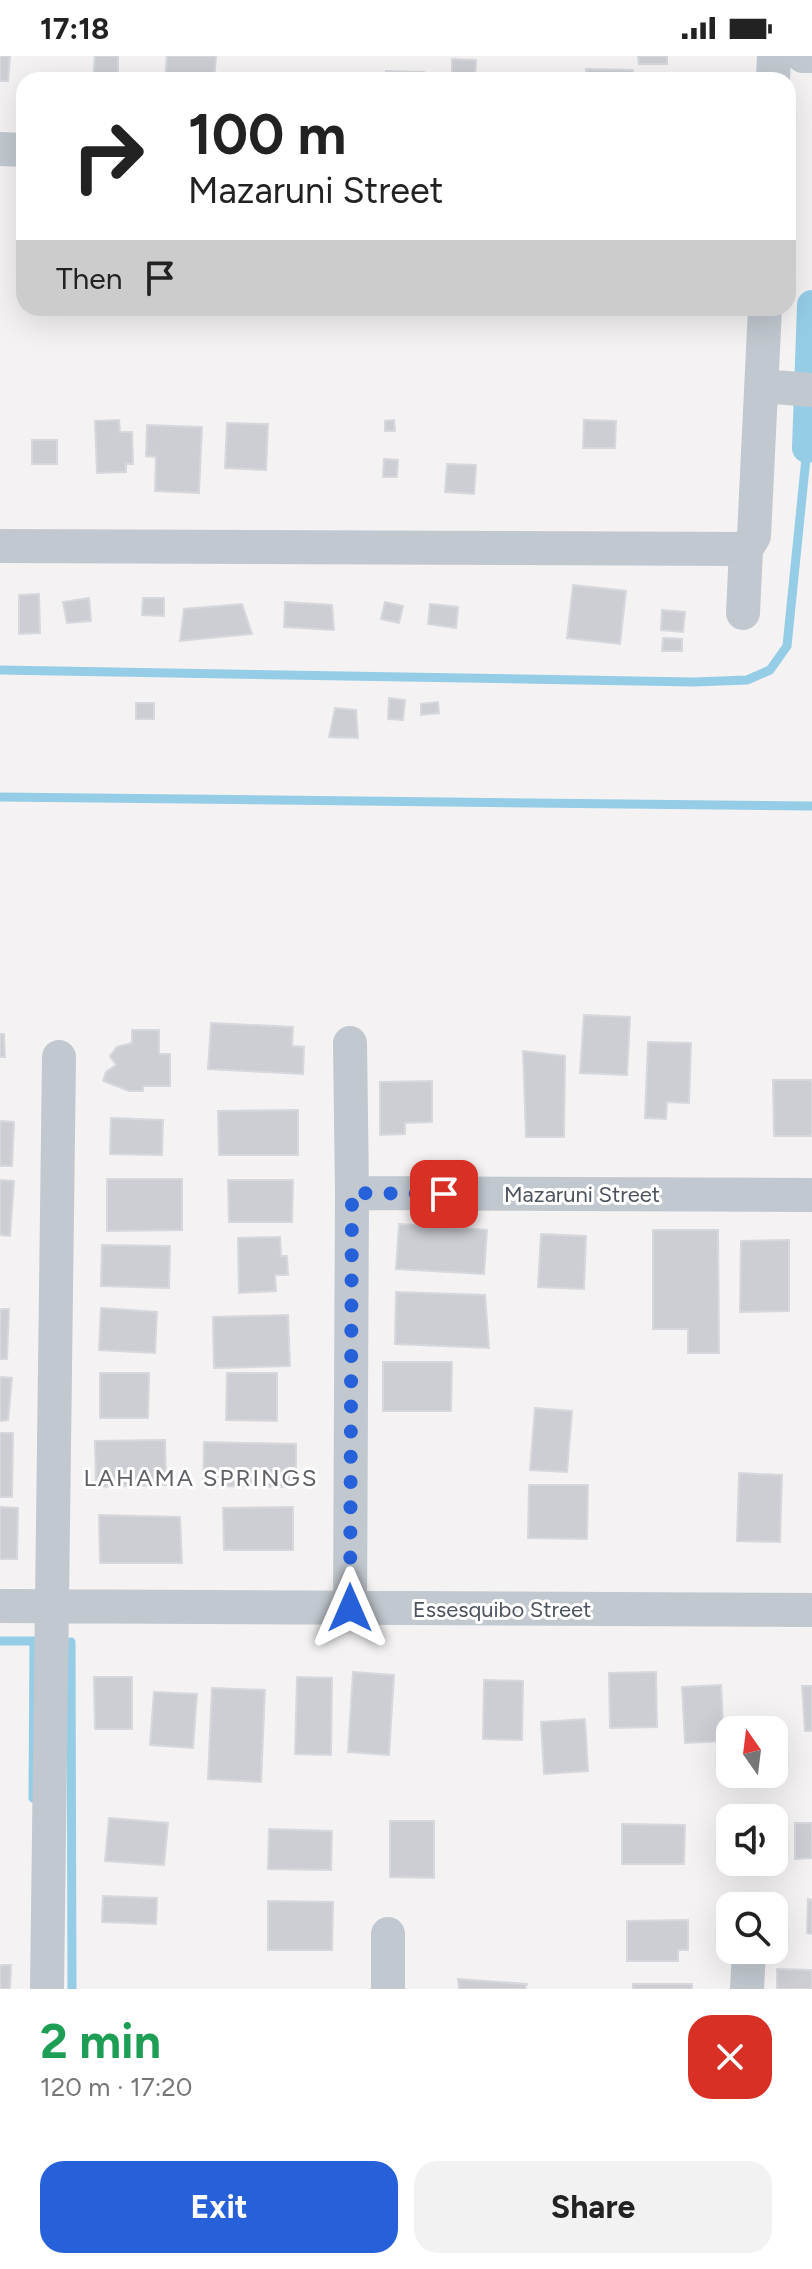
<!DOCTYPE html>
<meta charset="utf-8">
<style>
body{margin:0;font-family:Figtree,sans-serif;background:#f2f2f2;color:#222;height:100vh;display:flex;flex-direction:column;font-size:30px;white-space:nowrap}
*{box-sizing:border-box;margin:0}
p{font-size:26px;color:#767676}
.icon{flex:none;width:44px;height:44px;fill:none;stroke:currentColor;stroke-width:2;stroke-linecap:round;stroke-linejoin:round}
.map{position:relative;height:1933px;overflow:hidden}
.sheet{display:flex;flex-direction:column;background:#fff;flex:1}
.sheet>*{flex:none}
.top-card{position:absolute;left:16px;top:16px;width:780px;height:244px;border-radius:24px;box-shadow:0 8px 32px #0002;background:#fff;color:#222;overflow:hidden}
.needle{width:52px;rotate:346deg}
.fabs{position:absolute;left:716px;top:1660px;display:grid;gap:16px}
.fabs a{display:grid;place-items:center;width:72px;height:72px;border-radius:16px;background:#fff;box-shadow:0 8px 32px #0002;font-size:40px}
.pin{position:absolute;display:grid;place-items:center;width:68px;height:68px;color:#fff;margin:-34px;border-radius:16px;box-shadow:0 4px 12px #0006}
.me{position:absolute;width:88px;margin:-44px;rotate:0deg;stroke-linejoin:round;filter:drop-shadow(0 0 6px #0008)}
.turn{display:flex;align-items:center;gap:28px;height:168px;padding:0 40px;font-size:36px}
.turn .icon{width:104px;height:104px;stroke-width:2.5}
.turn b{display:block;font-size:56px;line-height:68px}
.then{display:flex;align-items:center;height:76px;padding:0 40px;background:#0003;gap:16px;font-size:30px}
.round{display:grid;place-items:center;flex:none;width:84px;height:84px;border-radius:24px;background:#f2f2f2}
.summary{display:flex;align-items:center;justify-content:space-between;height:136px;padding:0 40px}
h1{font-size:48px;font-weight:700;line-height:60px;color:#1e9e55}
.action{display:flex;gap:16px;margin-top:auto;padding:16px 40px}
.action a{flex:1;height:92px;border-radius:24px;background:#2661da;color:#fff;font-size:32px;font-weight:700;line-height:92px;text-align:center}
.action a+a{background:#f2f2f2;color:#222}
.status{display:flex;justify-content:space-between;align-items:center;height:56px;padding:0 40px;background:#fff;direction:ltr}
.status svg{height:22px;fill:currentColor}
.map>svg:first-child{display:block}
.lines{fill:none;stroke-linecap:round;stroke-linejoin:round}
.stream{stroke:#95cde7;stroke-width:9}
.canal{stroke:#95cde7;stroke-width:30}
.building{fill:#ccced4;stroke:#d6d8dd;stroke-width:2}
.minor{stroke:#c1c8cf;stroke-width:34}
.route{stroke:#2661da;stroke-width:14;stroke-dasharray:0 25.2}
.labels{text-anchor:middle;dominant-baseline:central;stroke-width:6;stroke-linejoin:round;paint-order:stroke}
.street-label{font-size:22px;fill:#4b535e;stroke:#fff}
.neighbourhood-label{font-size:24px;letter-spacing:2px;fill:#5f6166;stroke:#fff}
</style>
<div class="status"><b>17:18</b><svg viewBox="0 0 49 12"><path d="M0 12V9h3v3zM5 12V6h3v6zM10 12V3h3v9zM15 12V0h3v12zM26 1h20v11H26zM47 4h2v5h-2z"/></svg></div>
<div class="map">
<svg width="812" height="1933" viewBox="0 0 812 1933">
<rect width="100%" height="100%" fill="#f4f2f2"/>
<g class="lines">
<path class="stream" d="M0 614 694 626 747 624 770 614 787 590 807 392
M0 741 812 750
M0 1585H34L33 1742
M71 1586 72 1933"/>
<path class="canal" d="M807 392 812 249"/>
</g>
<path class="building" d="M0 0H10L8 25H0Z
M95 0H118V24H93Z
M167 0H216L214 24H165Z
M638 0H667V8H639Z
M452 3 476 4 475 24H452Z
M586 13 633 14V24H586Z
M386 15 424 16V24H385Z
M563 252H604V259H563Z
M119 364 120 376H132L133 408H126V416L97 417 95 365Z
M394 364 395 375H385V365Z
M584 364 616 365 615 392H583Z
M227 367 268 368 266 414 225 412Z
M147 369 202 371 199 437 155 435 156 401 146 400Z
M32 384H57V408H32Z
M384 403 398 404 397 421H383Z
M447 408 476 409 474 438 445 436Z
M573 529 626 535 620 588 567 582Z
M39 538 40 577 19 578V539Z
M89 542 91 565 67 567 63 546Z
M143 542H164V560L142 559Z
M285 546 332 549 334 574 284 571Z
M385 546 403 550 399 567 381 563Z
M242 548 252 578 180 585 184 553Z
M430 548 458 551 456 572 428 568Z
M662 554 685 556 683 576 661 574Z
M663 582 682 583V595H662Z
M389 642 405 644 403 664 388 663Z
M438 646 439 657 421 659V648Z
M136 647H154V663H136Z
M335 652 356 654 358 682 329 681Z
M584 959 630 961 627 1019 580 1017Z
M211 967 293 971 292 990 304 991 303 1018 208 1013Z
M132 974H159V998H170V1030H143V1035H129L103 1025 106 1016 116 1009 110 1000 117 991 132 987Z
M0 978H4L5 1001H0Z
M648 986 691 987 689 1047 667 1046 666 1063 645 1062Z
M523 995 565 1000 564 1081H526Z
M773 1024H812V1080H774Z
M432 1025V1066L405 1067V1078L380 1079V1026Z
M298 1054V1099H219L218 1055Z
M111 1062 163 1064 162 1099 110 1098Z
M0 1065 14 1066 12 1110H0Z
M107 1123H182V1174L107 1175Z
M0 1124 14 1125 10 1180 0 1179Z
M228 1124H293L292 1166H229Z
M399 1168 487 1174 484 1218 396 1213Z
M653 1174H718L719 1297H688V1273H653Z
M541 1178 586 1180 584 1233 538 1231Z
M280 1181 281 1200H287L288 1219H275L276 1235 239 1237 238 1182Z
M789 1184V1255L740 1256 741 1185Z
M102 1189 170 1190 169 1232 101 1230Z
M396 1236 485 1239 489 1292 395 1288Z
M101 1252 157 1256 155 1297 99 1294Z
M0 1253H9L7 1303H0Z
M288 1259 290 1310 214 1312 213 1261Z
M383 1306H452L451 1355H383Z
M100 1317H149L148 1362H100Z
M227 1317H277V1365L226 1364Z
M0 1321 12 1322 8 1364 0 1365Z
M535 1352 572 1355 567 1416 530 1414Z
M0 1377H13L12 1441H0Z
M165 1384 166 1429 96 1431 95 1385Z
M204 1386 296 1388V1431L203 1430Z
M739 1417 782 1419 780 1486 737 1485Z
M529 1429H588L587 1483 528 1482Z
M0 1451 18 1452 17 1503H0Z
M293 1451V1494H224L223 1452Z
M99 1459 180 1461 182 1507H100Z
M353 1616 394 1619 389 1699 348 1696Z
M656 1616 657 1671 610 1672 609 1617Z
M94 1621H132V1673H95Z
M297 1621 332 1622 331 1699 295 1698Z
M484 1624 523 1625 522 1684 483 1683Z
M721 1629 724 1685 685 1687 682 1631Z
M802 1630H812V1675H805Z
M212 1632 265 1634 261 1726 208 1723Z
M154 1636 197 1638 193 1692 150 1689Z
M585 1663 588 1715 544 1718 541 1666Z
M109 1762 168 1767 164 1809 105 1805Z
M390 1765H434V1822L390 1821Z
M795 1767H812V1802L795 1803Z
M622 1768 685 1769 684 1808H622Z
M269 1773 332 1775 331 1814 268 1813Z
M103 1840 157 1842 156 1868 102 1866Z
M808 1843 812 1844V1878L807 1877Z
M268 1845 333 1846 332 1894H268Z
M688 1864V1894H678V1905H627V1865Z
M0 1909H11L10 1933H0Z
M777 1913 812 1914V1933H777Z
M458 1923 527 1928 525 1933H459Z
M633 1928H692V1933H633Z"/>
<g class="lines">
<path class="minor" d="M803 0H812
M773 24 774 0
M0 93 24 94
M762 330 812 334
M0 490 746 493
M743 557 746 493 754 480 765 252
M350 987 352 1137 350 1552
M352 1137 812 1139
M0 1550 812 1554
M47 1933 59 1001
M388 1933V1878
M747 1933 749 1894"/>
</g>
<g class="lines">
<path class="route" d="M350 1552 352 1137 444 1138"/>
</g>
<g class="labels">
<g class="street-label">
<text x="582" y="1138">Mazaruni Street</text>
<text x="502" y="1553">Essesquibo Street</text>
</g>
<g class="neighbourhood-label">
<text x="201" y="1421">LAHAMA SPRINGS</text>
</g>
</g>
</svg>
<div class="fabs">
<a><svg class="needle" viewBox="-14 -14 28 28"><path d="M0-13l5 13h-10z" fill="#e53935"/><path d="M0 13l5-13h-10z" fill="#767676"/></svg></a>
<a><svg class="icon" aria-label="sound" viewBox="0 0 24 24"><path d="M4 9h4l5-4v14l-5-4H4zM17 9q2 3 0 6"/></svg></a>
<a><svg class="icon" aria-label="search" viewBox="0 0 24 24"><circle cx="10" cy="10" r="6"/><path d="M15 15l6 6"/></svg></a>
</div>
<div class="pin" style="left:444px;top:1138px;background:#d93025"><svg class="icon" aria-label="arrive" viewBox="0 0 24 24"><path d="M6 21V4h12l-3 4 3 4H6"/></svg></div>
<svg class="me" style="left:350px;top:1552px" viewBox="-20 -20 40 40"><path d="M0-17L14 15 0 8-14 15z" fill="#2661da" stroke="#fff" stroke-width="4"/></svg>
<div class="top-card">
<div class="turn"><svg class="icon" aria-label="right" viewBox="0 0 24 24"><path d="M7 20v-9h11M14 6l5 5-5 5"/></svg><div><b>100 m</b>Mazaruni Street</div></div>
<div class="then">Then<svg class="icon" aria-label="arrive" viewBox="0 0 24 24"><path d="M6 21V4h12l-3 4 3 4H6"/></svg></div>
</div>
</div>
<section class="sheet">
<div class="summary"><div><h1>2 min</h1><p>120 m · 17:20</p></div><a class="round" style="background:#d93025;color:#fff"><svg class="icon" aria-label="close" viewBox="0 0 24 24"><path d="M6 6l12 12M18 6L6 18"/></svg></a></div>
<div class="action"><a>Exit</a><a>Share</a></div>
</section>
